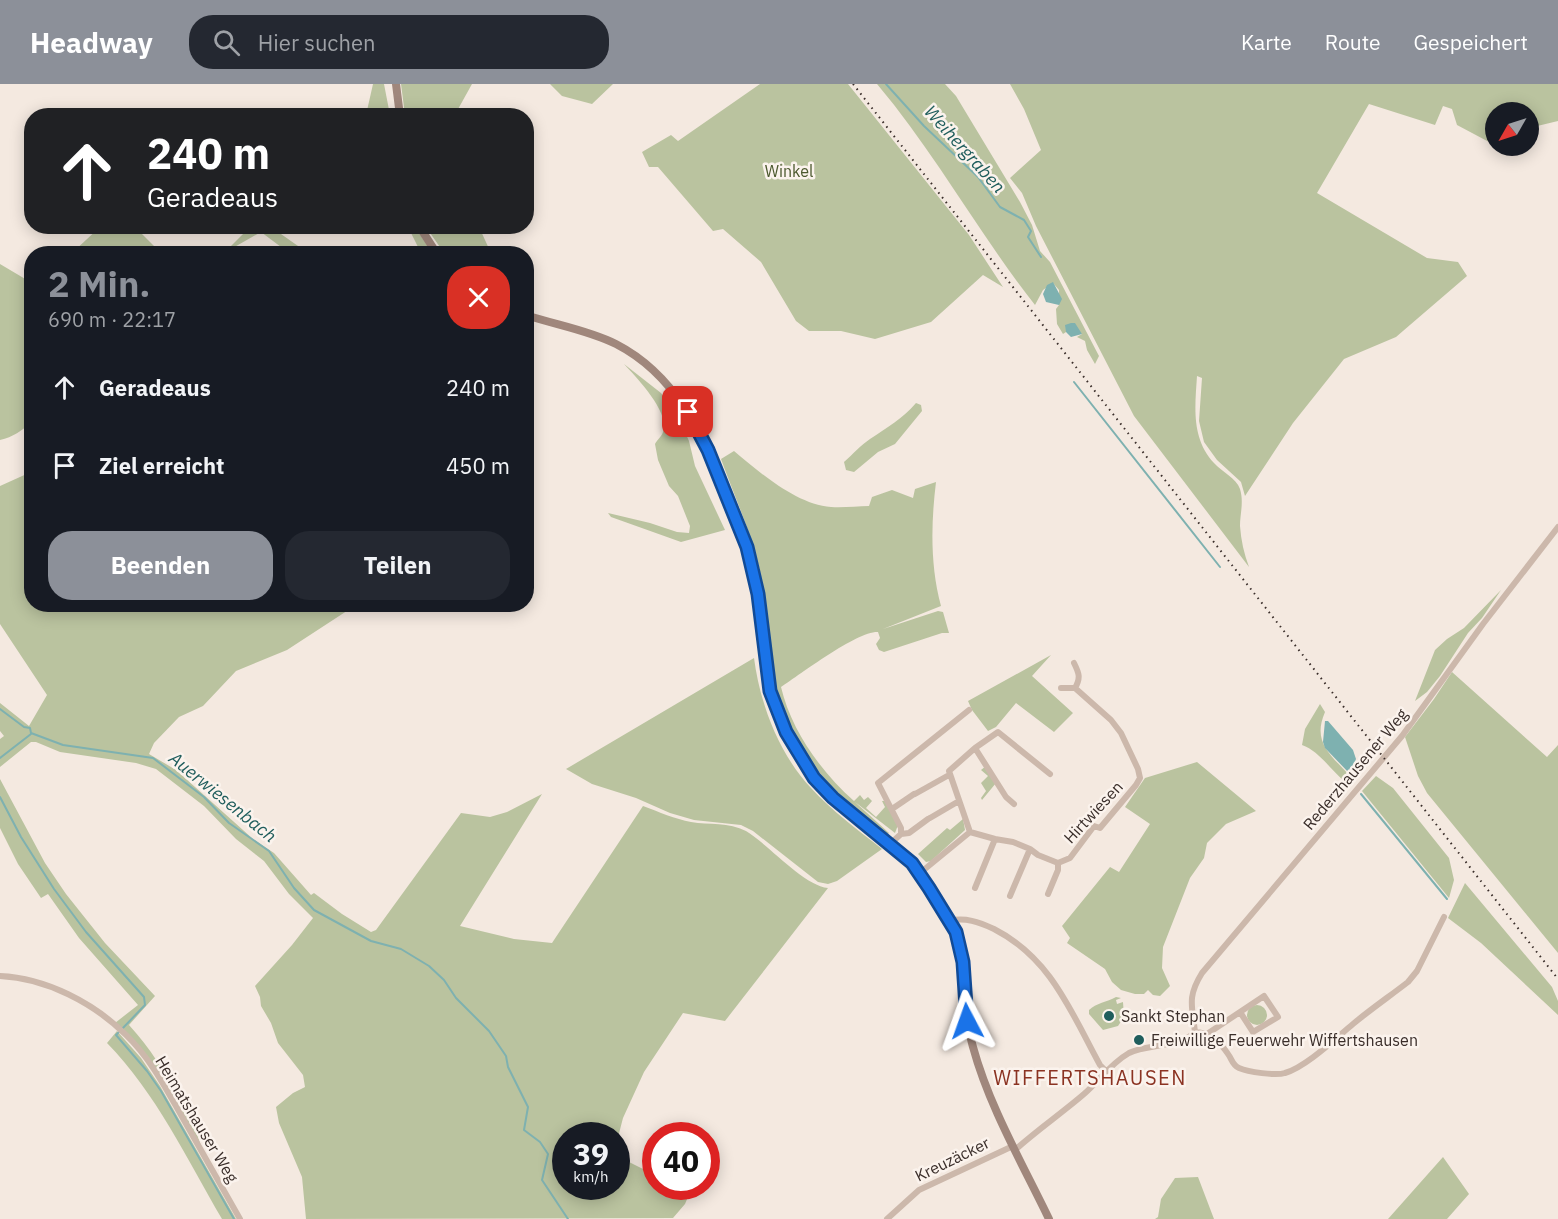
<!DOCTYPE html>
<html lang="de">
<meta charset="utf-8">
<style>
body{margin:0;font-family:"IBM Plex Sans",sans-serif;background:#242831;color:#f1f3f6;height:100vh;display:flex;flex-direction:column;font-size:22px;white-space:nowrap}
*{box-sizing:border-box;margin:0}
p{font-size:20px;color:#9ea1a6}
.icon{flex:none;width:33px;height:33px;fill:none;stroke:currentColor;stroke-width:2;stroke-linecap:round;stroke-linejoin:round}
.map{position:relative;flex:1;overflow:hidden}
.drawer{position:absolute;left:24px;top:162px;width:510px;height:366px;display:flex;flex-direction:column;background:#171b24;border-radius:24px;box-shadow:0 3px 15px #0003}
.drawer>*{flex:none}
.guide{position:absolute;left:24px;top:24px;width:510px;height:126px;border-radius:24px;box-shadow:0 3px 15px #0003;background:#202124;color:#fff;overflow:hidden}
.needle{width:39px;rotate:231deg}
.controls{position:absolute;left:1485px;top:18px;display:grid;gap:12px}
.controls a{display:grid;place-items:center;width:54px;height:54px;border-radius:50%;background:#171b24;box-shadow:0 3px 15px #0003;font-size:30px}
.speed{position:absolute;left:552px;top:1038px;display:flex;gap:12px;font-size:30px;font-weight:700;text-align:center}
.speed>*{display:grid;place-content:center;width:78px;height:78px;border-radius:50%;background:#171b24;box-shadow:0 3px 15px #0003;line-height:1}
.speed small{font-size:15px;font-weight:400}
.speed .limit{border:9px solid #d22;background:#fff;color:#111}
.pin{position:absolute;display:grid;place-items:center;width:51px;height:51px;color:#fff;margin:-26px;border-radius:12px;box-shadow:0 3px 9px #0006}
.me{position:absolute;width:66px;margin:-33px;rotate:356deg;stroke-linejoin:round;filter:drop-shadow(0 0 4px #0008)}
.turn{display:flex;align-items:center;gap:21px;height:126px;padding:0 24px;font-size:27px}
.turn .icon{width:78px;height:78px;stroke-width:2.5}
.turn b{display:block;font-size:42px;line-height:51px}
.round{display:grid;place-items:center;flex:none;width:63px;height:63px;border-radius:24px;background:#242831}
.head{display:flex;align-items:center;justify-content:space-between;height:102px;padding:0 24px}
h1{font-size:36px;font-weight:800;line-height:45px;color:#8c9099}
.cta{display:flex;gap:12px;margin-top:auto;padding:12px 24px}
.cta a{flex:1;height:69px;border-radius:24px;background:#8c9099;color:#fff;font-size:24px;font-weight:800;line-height:69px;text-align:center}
.cta a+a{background:#242831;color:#f1f3f6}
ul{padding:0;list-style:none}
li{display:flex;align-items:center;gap:18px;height:78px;padding:0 24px}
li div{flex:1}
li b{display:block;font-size:22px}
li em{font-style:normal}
header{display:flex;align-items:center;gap:36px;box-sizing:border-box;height:84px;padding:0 30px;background:#8c9099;color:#fff}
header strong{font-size:28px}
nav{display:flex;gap:33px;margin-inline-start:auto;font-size:21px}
.search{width:420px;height:54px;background:#242831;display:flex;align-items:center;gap:15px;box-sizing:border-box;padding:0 21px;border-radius:24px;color:#9ea1a6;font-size:22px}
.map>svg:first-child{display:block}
.green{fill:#bac39f}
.water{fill:#7eb1b0}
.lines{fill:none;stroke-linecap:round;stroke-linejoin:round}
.stream{stroke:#7eb1b0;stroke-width:2}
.street{stroke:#ccb8ab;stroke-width:6}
.secondary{stroke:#a0877c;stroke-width:8}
.rail{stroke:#3a2e2a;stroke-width:2;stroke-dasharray:1.5 4.5;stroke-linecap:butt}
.route-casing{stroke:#114b97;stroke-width:15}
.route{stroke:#1a73e8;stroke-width:10}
.poi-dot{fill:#1f5d5c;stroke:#fbf3ed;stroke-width:2}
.labels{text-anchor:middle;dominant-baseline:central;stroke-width:5;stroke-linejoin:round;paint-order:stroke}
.park-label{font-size:16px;fill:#4c592e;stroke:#fbf3ed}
.street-label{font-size:16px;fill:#3a2e2a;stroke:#fbf3ed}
.poi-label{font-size:16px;fill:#3a2e2a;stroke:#fbf3ed;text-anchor:start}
.water-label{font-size:18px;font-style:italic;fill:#1f5d5c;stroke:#fbf3ed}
.quarter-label{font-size:20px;letter-spacing:1.5px;fill:#8b3322;stroke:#fbf3ed}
</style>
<header>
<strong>Headway</strong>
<div class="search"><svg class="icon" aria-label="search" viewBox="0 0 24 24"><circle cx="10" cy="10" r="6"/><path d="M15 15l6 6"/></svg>Hier suchen</div>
<nav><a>Karte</a><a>Route</a><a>Gespeichert</a></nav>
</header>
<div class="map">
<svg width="1558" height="1135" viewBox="0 0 1558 1135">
<rect width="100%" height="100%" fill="#f4e9e0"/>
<path class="green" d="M373 0H384L390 31H366Z
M401 0H472L457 27 451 32 405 31Z
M550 0H613L592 20 562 12Z
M760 0H848L969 151 1003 203 983 191 931 238 875 255 841 247H809L796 237 761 178 723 145 713 147 658 83H649L642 68 671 51 678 57Z
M877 0H945L956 12 1020 118 1032 141 1040 167 1050 178 1099 272 1095 280 1087 266 1085 257 1077 253 1082 250 1066 241V248L1063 250 1057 240 1056 225 1059 221V206L1053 199 1043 206 1035 221C979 150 936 70 877 0Z
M1010 0H1558V37L1529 44 1528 28H1496L1495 55 1489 58 1457 41 1452 25 1443 22 1435 41 1369 20 1317 109 1427 174 1458 178 1467 192 1396 253 1344 275 1293 339 1245 412 1241 398 1217 376 1204 358 1199 337 1202 294 1197 292C1195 323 1191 354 1214 379 1222 388 1236 394 1240 405 1244 418 1240 430 1240 442 1241 456 1244 470 1249 483L1134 332 1036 142 1022 109 1010 94 1041 66 1024 25Z
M101 142 135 143 157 165 151 169H72Z
M251 142 271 143 308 169H289L261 148 224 169Z
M408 143H415L432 169H421Z
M426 143H479L491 169H444Z
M0 180 32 199 31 338C22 347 13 353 0 356Z
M624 280 661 309 676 329 689 357 695 382 725 446 681 458 611 433 608 429 650 439 677 448 689 449 690 442 678 412 669 402 658 376 655 360C657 356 662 352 663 348 671 329 636 293 624 280Z
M916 319 921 321 922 327 895 360 878 368 854 388 846 386 844 378C853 370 861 361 870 355 888 343 902 335 916 319Z
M734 367C759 388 797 421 831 423 843 424 857 422 869 422L872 413 892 406 913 414 915 405 936 398C931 439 930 481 941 522L883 545 938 527 943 528 949 549H942L884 568 879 566 876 560 880 554 878 548C857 547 801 590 781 603 791 646 821 688 854 717L860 711 864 716 868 713 872 717 866 724 876 733 885 723 882 717H885L898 741 895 749 855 718 889 749 886 752C828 706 784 658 770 583 767 565 769 546 767 528 765 513 762 497 759 483 750 446 734 411 721 375Z
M31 388 32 520 356 521 287 566 236 587 203 622 179 633 154 659 149 670 176 686 253 755 274 769 311 811 314 809 342 830 371 848 376 846 461 729 490 733 507 728 542 710 460 842 514 855 552 859 643 722C659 728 675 735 691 738 709 741 729 738 746 747 769 761 803 801 828 804L725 937 683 929 644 988 623 1034 617 1057 616 1052H566V1102H616L617 1072 655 1091 656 1102 678 1103 690 1108 685 1120 673 1134 306 1135 302 1093 279 1039 276 1023 293 1009 305 1003 303 991 278 959 271 939 261 922 260 913 255 902 292 861 313 834 289 810 264 777 236 755 204 722 156 685 136 679 60 668 36 658H31L0 683V655L4 652 0 647V619L29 642 47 611 0 540V402Z
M1501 506 1482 534 1468 549 1440 592 1427 608 1415 617 1435 566 1447 555 1464 544Z
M1051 571 1032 592 1073 629 1054 648 1016 619 996 643 988 647 972 626 968 617Z
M754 574C760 620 779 670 811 704 832 727 858 746 882 765L837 797 828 800 818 798 753 747 741 741 694 736 670 729 636 714 592 700 566 685Z
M1452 588 1547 673 1558 661V869L1427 709 1418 692 1405 653 1434 615Z
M1320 620 1325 628C1312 658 1330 670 1349 691L1344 697C1330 685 1319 667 1302 661L1305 645Z
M1197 678 1256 727 1226 740 1207 759 1204 774 1190 794 1163 863 1162 884 1170 902 1160 912 1153 911 1148 906 1144 910H1135L1121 906 1112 898 1105 885 1067 859 1070 854 1062 842 1110 783 1119 788 1150 740 1125 723 1145 694Z
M986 682 996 699 982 716 981 714 986 707 981 699 988 692 981 686Z
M1376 692 1393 704 1449 774 1454 796 1449 814 1362 707Z
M0 695 45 779 66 810 105 859 155 912 129 941C151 965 164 987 179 1015 187 1030 196 1045 201 1062L158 989 115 939 138 921 79 854 48 810 41 814 18 780 0 744Z
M963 735 965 746 931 777 926 778 918 770 947 744 950 746Z
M1465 799 1552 903 1558 917V931L1481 859 1448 834Z
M1116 913 1121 914 1116 916 1117 920 1123 918 1124 933 1118 942 1103 946 1089 930V926C1096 919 1107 918 1116 913Z
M1247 931a10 10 0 1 1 20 0a10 10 0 1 1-20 0Z
M117 947 141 974 160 1002 236 1135H222C187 1075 156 1009 107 959Z
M1443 1073 1469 1110 1447 1135H1388Z
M1198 1093 1214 1135H1155L1158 1133 1161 1115 1175 1094Z"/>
<path class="water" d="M1053 198 1062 215 1059 221 1046 218 1043 210 1047 201Z
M1071 239H1075L1082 250 1071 253 1066 248 1065 241Z
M1325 637H1328L1353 666 1356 675 1350 690 1325 664 1323 658Z"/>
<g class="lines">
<path class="stream" d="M886 0 924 42 978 93 1000 123 1024 136 1031 147 1028 153 1041 173
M1074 298 1220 483
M0 625 24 643 30 644 31 649 63 661 153 674 204 713 229 739 269 767 294 804 314 826 371 857 401 865 429 882 444 896 456 914 489 947 506 972 508 983 528 1023 524 1046 540 1058 548 1070 542 1096 568 1135
M0 674 31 650
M1361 710 1447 815
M0 713 21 753 54 805 86 848 144 913 145 921 121 946
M120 947 116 951 147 987 161 1007 234 1135"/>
<path class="street" d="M1074 579C1079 589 1081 594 1075 604
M975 664 1006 713 1014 720
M915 710 949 691
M892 725 914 710
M930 734 959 717
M970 748 949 687 975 664 998 648 1050 690
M901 750 909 749 928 735
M890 760 901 750V744L878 699 969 626
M920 789 970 748 995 755 1013 758 1030 765 1038 771 1058 779 1070 774 1094 742 1100 744 1136 701 1140 694 1138 685 1121 649 1111 636 1075 604H1061
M975 804 995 755
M1048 810 1058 786V779
M1010 812 1030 765
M949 837C965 833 979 838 994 845 1051 874 1071 928 1100 981L1105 986
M0 892C46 894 94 919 126 951 150 974 165 1003 181 1031 201 1066 220 1100 240 1135
M1195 948C1192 922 1187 913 1202 889L1402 652 1483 540 1558 443
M1207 950 1240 928 1253 948 1278 933 1264 912 1240 928
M1015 1066C1037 1046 1062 1029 1084 1010 1100 996 1110 980 1129 969 1146 960 1182 963 1195 948 1208 948 1221 959 1228 970 1232 975 1232 981 1239 984 1248 988 1276 992 1285 989 1306 983 1336 954 1353 940 1371 925 1390 912 1408 898L1417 887 1444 833
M887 1135 919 1106 1013 1062"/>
<path class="secondary" d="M396 0 400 32
M419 142 437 170
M526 231C556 241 588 246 616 260 676 291 701 348 725 408 738 441 751 472 757 508 767 557 763 601 785 648 798 673 814 696 834 715 858 737 887 755 911 778 927 794 939 819 950 838 972 876 961 923 973 963 989 1022 1022 1079 1049 1135"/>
<path class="rail" d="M853 0 1558 895"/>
</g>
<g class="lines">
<g class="route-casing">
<path id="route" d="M688 328 708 366 747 463 758 510 770 607 786 648 814 694 833 714 912 779 929 804 956 848 963 878 967 937"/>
</g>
<use href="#route" class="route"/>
</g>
<g class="poi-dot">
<circle cx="1109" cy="932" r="6"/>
<circle cx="1139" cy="956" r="6"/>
</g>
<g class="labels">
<g class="park-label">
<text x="789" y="87">Winkel</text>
</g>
<g class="street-label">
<text transform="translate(1355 685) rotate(-50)">Rederzhausener Weg</text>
<text transform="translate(1093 728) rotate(-47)">Hirtwiesen</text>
<text transform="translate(197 1035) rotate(59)">Heimatshauser Weg</text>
<text transform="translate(952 1075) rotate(-26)">Kreuzäcker</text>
</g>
<g class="poi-label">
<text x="1121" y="932">Sankt Stephan</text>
<text x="1151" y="956">Freiwillige Feuerwehr Wiffertshausen</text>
</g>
<g class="water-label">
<text transform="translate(965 65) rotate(48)">Weihergraben</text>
<text transform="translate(223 713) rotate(39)">Auerwiesenbach</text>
</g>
<g class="quarter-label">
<text x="1090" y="993">WIFFERTSHAUSEN</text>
</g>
</g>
</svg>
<div class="controls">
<a><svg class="needle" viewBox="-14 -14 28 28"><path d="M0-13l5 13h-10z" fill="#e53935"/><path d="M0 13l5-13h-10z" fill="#9ea1a6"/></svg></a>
</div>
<div class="speed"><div>39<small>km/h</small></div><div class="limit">40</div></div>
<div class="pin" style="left:688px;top:328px;background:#d93025"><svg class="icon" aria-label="arrive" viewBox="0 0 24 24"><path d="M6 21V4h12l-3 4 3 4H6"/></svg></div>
<svg class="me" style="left:967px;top:937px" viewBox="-20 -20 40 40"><path d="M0-17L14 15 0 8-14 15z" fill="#1a73e8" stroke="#fff" stroke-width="4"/></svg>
<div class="guide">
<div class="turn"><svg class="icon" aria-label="ahead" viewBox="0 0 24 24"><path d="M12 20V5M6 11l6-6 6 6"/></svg><div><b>240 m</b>Geradeaus</div></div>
</div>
<section class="drawer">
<div class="head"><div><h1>2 Min.</h1><p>690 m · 22:17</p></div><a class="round" style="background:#d93025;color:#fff"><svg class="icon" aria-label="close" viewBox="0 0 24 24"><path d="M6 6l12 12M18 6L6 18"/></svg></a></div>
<ul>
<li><svg class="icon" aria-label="ahead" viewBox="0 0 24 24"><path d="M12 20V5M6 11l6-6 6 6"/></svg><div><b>Geradeaus</b></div><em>240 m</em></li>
<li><svg class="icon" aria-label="arrive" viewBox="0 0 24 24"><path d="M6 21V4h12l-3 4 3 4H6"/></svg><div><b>Ziel erreicht</b></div><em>450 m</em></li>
</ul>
<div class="cta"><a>Beenden</a><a>Teilen</a></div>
</section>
</div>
